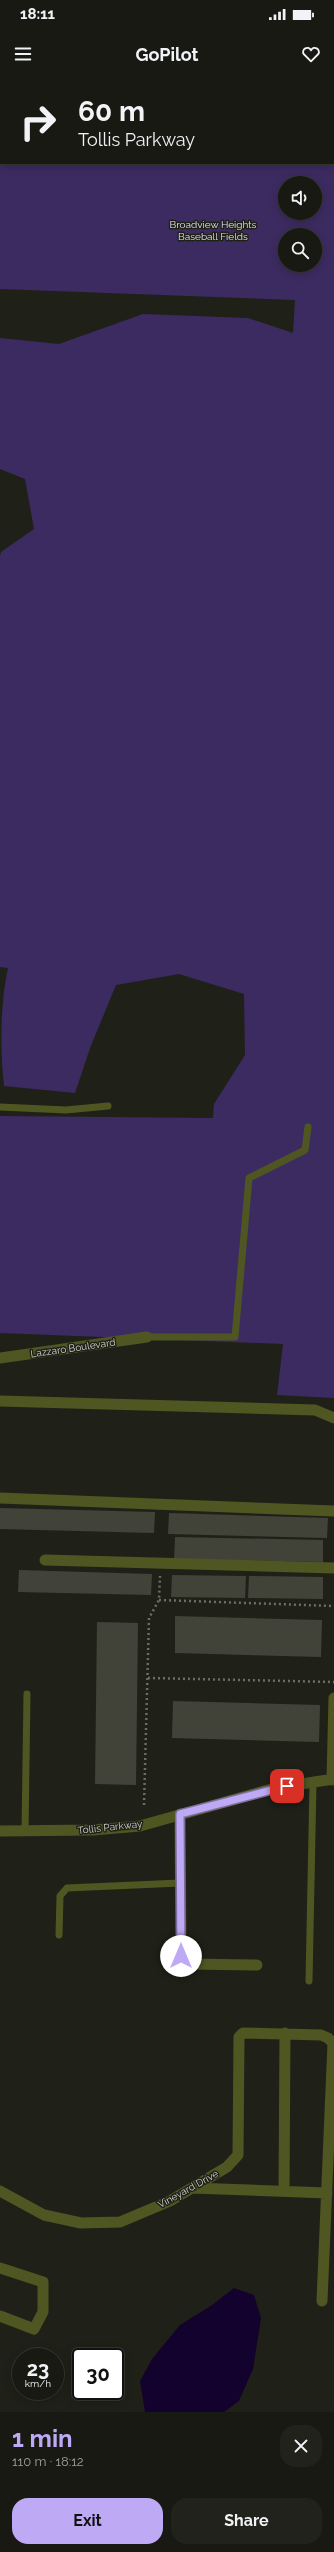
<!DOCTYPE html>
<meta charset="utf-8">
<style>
body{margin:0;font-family:Raleway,sans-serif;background:#20221b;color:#f1f3f6;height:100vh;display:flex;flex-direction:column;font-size:15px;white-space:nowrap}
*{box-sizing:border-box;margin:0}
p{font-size:13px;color:#9ea09f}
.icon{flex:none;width:22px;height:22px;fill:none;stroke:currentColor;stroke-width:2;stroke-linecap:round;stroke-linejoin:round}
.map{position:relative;height:2332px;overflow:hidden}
.side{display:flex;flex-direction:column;background:#171912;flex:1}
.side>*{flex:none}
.hud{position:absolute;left:0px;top:0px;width:334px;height:84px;box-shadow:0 2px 10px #0003,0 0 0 1px #363832;background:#171912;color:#f1f3f6;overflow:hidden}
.controls{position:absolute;left:278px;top:96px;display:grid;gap:8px}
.controls a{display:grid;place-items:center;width:44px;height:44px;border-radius:50%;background:#171912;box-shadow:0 2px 10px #0003,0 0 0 1px #363832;font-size:20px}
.speed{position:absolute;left:12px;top:2268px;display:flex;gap:8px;font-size:20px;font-weight:700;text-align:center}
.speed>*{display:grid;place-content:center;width:52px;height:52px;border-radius:50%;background:#171912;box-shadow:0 2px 10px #0003,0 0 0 1px #363832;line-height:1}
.speed small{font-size:10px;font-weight:400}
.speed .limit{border:2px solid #111;border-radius:6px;background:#fff;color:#111}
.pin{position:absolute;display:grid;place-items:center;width:34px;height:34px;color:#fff;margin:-17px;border-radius:8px;box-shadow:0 2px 6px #0006}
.me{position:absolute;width:44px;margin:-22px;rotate:0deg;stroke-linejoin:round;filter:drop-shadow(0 0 3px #0008)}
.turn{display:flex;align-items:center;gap:14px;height:84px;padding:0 12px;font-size:18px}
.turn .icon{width:52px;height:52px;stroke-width:2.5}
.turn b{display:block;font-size:28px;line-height:34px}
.round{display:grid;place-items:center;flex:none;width:42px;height:42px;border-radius:16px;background:#20221b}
.headline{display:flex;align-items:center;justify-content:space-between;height:68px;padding:0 12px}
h1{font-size:24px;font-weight:700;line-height:30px;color:#bea9f5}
.cta{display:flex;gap:8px;margin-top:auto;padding:8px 12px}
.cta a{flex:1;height:46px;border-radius:16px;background:#bea9f5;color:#111;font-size:16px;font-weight:700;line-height:46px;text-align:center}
.cta a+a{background:#20221b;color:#f1f3f6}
.status{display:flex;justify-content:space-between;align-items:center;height:28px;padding:0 20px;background:#171912;direction:ltr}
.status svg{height:11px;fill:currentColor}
header{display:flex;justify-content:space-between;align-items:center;height:52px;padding:0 12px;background:#171912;font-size:18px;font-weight:700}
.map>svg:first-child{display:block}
.green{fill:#3c2b60;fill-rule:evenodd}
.water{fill:#13022d}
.building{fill:#414339}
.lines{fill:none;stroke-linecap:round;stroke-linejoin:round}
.path{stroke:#6c6e66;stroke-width:2.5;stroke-dasharray:2 3;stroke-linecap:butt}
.service{stroke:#505622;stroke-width:7}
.minor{stroke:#505622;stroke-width:11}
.route-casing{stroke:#7c6e9f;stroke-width:10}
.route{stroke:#bea9f5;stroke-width:7}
.labels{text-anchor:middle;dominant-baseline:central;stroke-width:3;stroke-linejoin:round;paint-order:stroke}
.park-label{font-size:10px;fill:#e4dff3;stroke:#1f2118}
.street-label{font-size:10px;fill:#d3d4ce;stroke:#1f2118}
</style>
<div class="status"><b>18:11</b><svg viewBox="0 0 49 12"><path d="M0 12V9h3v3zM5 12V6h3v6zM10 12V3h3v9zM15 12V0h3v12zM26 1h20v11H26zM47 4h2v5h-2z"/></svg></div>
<header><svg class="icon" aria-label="menu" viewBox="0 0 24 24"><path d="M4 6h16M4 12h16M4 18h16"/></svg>GoPilot<svg class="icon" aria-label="heart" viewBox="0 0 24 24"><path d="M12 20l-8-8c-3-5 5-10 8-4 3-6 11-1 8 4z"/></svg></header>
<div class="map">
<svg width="334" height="2332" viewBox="0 0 334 2332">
<rect width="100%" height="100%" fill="#1f2118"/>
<path class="green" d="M0 0H334V1318L277 1315 283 1264 0 1253V1036L213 1038 214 1024 245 975 244 914 179 894 116 905 90 968 75 1013 4 1006C0 969 0 925 8 888L0 887V476L1 472 34 449 25 399 0 389V258L59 264 143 234 248 238 293 253 295 220 0 209ZM1 1H333V83H1ZM285 103H315V133H285ZM285 155H315V185H285Z"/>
<path class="water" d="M234 2208 254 2215 261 2238 253 2289 239 2321 224 2332H145L140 2301 152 2279 180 2245 212 2225Z"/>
<path class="building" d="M0 1428 155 1432 154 1453 0 1449Z
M169 1433 328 1438 327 1458 168 1454Z
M175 1457 323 1460V1482L174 1479Z
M19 1490 152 1494 151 1515 18 1512Z
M172 1495 246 1496 245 1518 171 1517Z
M249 1496 323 1497V1519L248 1518Z
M175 1536 322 1540 321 1577 175 1573Z
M97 1542 138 1543 136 1705 95 1704Z
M173 1621 320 1625 319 1662 172 1658Z"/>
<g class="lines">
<path class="path" d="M159 1520 334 1526
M148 1598 334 1602
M144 1725 149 1538 159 1520 160 1496"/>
<path class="service" d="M0 1027 66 1030 108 1026
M147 1257H235L249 1098 305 1070 308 1047
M25 1752 27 1614
M59 1855 60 1816 67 1808 180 1803
M309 1901 313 1703"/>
<path class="minor" d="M0 1278 147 1257
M0 1321 315 1330 334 1338
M0 1418 334 1431
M45 1480 334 1488
M332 1700 334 1618
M180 1734 181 1876 189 1884 257 1885
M0 1751 93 1750 140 1746 275 1708 334 1699
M192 2108 327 2113
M0 2111 44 2135 81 2143 120 2142 170 2121 227 2087 238 2075 239 1957 243 1953 321 1955 328 1958 333 1963 322 2221
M284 2111 285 1953
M0 2188 43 2202V2232L34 2249 0 2236"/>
</g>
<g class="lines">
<g class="route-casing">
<path id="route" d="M181 1876 180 1734 287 1706"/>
</g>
<use href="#route" class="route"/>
</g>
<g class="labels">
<g class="park-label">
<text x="213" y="144">Broadview Heights<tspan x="213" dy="12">Baseball Fields</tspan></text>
</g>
<g class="street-label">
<text transform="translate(73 1268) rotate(-8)">Lazzaro Boulevard</text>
<text transform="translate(110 1747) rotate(-6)">Tollis Parkway</text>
<text transform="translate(188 2109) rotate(-29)">Vineyard Drive</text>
</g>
</g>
</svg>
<div class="controls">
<a><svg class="icon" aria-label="sound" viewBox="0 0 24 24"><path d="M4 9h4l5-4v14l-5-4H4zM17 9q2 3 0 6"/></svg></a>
<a><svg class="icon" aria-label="search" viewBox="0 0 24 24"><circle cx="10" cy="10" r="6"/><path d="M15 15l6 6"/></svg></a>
</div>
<div class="speed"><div>23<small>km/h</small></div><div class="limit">30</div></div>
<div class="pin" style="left:287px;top:1706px;background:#d93025"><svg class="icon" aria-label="arrive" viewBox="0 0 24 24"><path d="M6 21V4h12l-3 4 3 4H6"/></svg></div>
<svg class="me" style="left:181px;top:1876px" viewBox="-20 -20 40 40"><circle r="19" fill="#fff"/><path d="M0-13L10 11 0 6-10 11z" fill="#bea9f5"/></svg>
<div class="hud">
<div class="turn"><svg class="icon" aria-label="right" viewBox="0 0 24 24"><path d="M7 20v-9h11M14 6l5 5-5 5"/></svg><div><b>60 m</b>Tollis Parkway</div></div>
</div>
</div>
<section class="side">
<div class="headline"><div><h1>1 min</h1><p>110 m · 18:12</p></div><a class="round"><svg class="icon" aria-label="close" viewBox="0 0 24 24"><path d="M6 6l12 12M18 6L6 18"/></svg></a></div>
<div class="cta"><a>Exit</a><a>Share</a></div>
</section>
